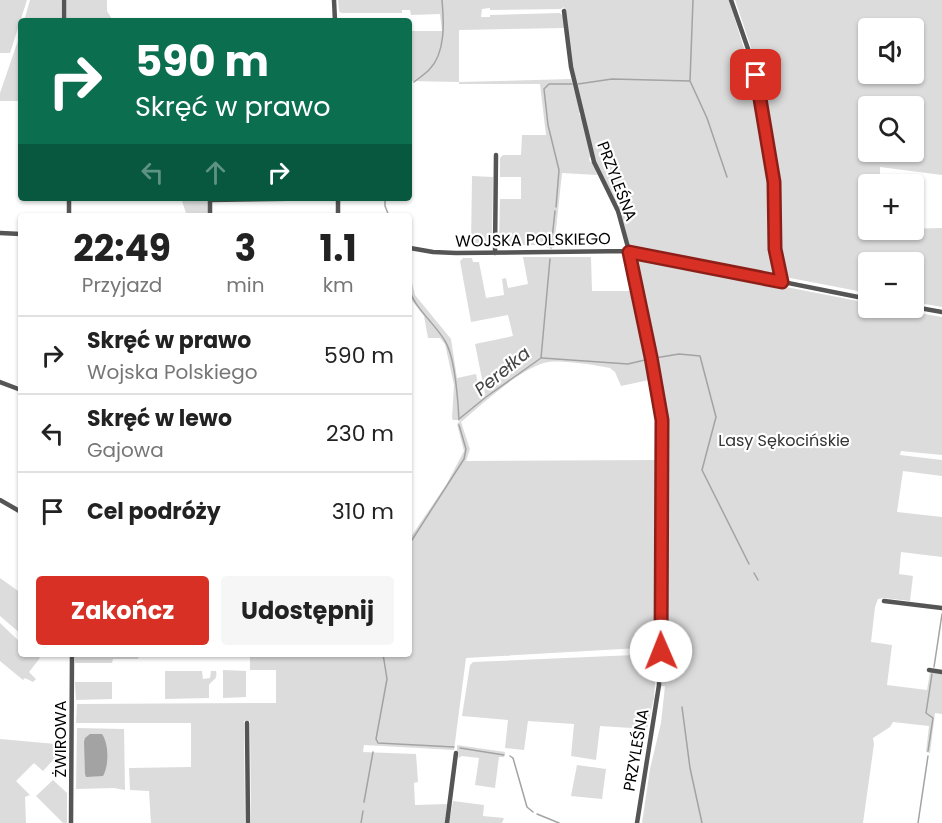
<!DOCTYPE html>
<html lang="pl">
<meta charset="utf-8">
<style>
body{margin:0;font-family:Poppins,sans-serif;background:#f6f6f6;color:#222;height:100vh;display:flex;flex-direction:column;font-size:22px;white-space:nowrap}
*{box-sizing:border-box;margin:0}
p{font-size:20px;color:#767676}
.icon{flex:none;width:33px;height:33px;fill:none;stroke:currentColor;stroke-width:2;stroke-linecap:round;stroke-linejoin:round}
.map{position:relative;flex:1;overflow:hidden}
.drawer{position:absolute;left:18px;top:213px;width:394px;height:444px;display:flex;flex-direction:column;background:#fff;border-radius:6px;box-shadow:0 2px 4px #0004}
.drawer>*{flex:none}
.top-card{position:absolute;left:18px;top:18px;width:394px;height:183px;border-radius:6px;box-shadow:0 2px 4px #0004;background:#0b6e4f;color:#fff;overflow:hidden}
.controls{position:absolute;left:858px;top:18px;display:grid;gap:12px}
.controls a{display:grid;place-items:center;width:66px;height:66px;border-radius:6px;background:#fff;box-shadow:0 2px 4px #0004;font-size:30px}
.pin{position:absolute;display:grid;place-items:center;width:51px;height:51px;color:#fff;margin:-26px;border-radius:12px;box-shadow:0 3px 9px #0006}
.me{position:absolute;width:66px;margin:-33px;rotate:359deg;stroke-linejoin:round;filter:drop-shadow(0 0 4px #0008)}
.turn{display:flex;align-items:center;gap:21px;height:126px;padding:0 18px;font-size:27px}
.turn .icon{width:78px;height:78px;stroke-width:2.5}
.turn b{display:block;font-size:42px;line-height:51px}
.lanes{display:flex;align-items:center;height:57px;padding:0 18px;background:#0003;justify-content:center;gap:30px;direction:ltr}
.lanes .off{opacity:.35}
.eta{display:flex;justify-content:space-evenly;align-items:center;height:102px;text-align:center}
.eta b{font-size:36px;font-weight:700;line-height:42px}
.button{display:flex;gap:12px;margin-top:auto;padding:12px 18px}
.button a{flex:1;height:69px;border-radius:6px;background:#d93025;color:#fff;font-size:24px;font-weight:700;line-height:69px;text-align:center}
.button a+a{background:#f6f6f6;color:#222}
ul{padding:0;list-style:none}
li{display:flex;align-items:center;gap:18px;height:78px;padding:0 18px;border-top:2px solid #e0e0e0}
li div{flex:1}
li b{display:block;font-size:22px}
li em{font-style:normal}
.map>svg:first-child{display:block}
.green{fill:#dcdcdc;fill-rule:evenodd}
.water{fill:#a3a3a3}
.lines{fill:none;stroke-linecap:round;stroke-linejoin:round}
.stream{stroke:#a3a3a3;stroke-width:1.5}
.minor{stroke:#555;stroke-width:4.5}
.route-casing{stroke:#8d1f18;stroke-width:15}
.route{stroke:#d93025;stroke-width:10}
.labels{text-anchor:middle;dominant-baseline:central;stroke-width:4.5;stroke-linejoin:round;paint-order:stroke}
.street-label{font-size:16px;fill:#000;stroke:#fff}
.park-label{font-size:16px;fill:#333;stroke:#fff}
.water-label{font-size:18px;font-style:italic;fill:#444;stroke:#fff}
</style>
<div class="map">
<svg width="942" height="823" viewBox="0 0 942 823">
<rect width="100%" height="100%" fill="#fff"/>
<path class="green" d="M0 0H27L10 53H0Z
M30 0H61V21H24Z
M66 0H107V11L113 21H164H66Z
M338 0H729L750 68 763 125 772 192V249L776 275 630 247 596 162 572 67 564 7 561 9 490 10V8L482 9 481 17H490V15L560 13 563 16 565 28 459 30V82L571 79 580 111 579 114 582 119 592 156 589 158 590 162H593L597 175 562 173 554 248H548L545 245H501L499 243 500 199H521V177H500V158L503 155H521L522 135H546L540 84H459V82L410 81V31H442L440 14 411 15 410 10H402V13H341L339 11Z
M735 0H942V175L880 167V184H868V230L942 228V307L914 302V262H868V293L785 277 778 244V191L760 79 756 62ZM868 28H914V74H868ZM868 106H914V152H868Z
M21 32V101H0V93Z
M472 176 493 177 492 243 490 245H471Z
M181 198H213L209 216H187Z
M523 257H591L592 291H630L649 380 621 386 615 372 610 368C595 365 563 360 549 362 524 365 481 405 461 422L470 449 466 461 659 460 656 566 657 647 466 658 454 750 364 745 363 752 416 754 418 782 414 783 415 805 447 804 445 823H251L250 721H244L245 823H151L149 791 130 790 129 768 191 767V723H76L77 704 276 703V670H250V654H410V538L446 485 464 451 457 424 461 420H453L452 418 454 385 445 344 440 338H428L424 316 410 298V275L415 295 451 339 457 378 476 374 481 397 485 394 475 344 513 336 508 315 471 322 460 261 463 258H472L473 262H479L486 298 504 295 502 279 506 278 508 288 528 284Z
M634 257 868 303V308H890L942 317V455L901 451 900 455 942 460V476L903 471 897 512 942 517V557L901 552 899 574 913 576 910 601 884 598 878 599 875 607 871 642 892 645 887 685 927 690 930 672 942 673V714L935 713 930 753 926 752 929 726 893 722 890 727 873 738 874 744 863 823H642L650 769 661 723 665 686H661L666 420 649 326 633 258Z
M0 578 21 593V634L0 616Z
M0 623 21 643V654H34L40 658 29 672 36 679 33 682 25 678 23 680 0 661Z
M75 654H145V656H139L138 659H113L112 663H75Z
M657 654 654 698 647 729 600 726 596 760 571 756 574 724 528 721 524 750 505 748 508 720 462 716 470 665 473 662Z
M223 670 246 671V697L223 698Z
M165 671H202L203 679 210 678 211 671H216C218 680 213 679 209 685V698L165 699Z
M75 682H112V699L76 700Z
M77 728 124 729 125 790 114 788 76 789Z
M0 739 67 745V761L55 758 43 771 34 763 16 781 30 795 25 797 26 823H0Z
M457 745 505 752 504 757H499L495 788 475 785 479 758 462 756 458 758 459 752 457 751Z
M577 765 606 769 602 799 571 796Z
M53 780 67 793V823H63L36 796Z
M453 801 484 805 483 816 504 818 502 823H449Z"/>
<path class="water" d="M90 734H102C109 744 109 766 103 776L86 777 85 774 84 742 85 738Z"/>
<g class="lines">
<path class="stream" d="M690 81 707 118 727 177
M414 82C419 78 425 74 429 70 446 53 444 21 442 0
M578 84 612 79 690 81 693 0
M410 88V87
M385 198V206L389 216
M556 207 559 170 548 125 544 89 549 84H572
M551 248 555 211
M410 291C414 307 436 325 445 341 455 357 458 401 459 420
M542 358 628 364 649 359
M655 358 679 354 700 356 716 417 702 470 749 564
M459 419 486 397 541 358 550 259
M410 543 464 459 466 449 459 425
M754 573 758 580
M383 654 387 679 376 739 378 743 454 747
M934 667 942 614
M682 707 690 768 702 823
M460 748 504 755
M928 751 933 718 926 713 932 674
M510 756 513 758 527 807 533 812
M364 802 373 752
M537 814 559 823
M361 823 363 811
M918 823 928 756"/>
<path class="minor" d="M64 0V21
M334 0 335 21
M731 0 755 69 766 124 775 192V249L782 282
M564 11 571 67 594 162 618 211 629 251 651 357 662 420 659 685 637 823
M69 198V216
M338 198V216
M210 216V200L338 198
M0 233 21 234
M410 248 433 252 456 253 629 251 868 299
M495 253 496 155
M914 307 942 312
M0 382 21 390
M0 500 21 512
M884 601 942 608
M929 670 942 672
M247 723 248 823
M71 823 72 654
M447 823 456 753"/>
</g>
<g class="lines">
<g class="route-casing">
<path id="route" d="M661 651 662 420 651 357 629 252 782 282 775 249 774 182 756 75"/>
</g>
<use href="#route" class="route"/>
</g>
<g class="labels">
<g class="street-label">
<text transform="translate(617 181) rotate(69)">PRZYLEŚNA</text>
<text transform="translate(533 240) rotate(-1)">WOJSKA POLSKIEGO</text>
<text transform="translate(60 739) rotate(-90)">ŻWIROWA</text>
<text transform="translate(636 750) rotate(-80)">PRZYLEŚNA</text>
</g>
<g class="park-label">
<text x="784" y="440">Lasy Sękocińskie</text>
</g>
<g class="water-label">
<text transform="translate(502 371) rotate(-39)">Perełka</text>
</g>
</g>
</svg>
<div class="controls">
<a><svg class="icon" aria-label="sound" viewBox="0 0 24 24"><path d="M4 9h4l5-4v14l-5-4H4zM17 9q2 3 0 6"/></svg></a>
<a><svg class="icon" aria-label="search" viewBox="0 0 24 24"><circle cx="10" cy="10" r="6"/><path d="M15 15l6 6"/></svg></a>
<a>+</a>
<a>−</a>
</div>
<div class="pin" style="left:756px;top:75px;background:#d93025"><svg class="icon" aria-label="arrive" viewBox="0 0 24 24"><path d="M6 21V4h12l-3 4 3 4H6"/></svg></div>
<svg class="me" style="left:661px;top:651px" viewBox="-20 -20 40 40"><circle r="19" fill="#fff"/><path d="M0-13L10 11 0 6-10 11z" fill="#d93025"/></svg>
<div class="top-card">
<div class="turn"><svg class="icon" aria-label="right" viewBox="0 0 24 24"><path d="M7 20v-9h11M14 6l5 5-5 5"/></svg><div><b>590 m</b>Skręć w prawo</div></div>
<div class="lanes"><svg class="icon off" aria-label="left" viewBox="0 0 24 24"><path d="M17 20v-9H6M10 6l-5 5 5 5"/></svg><svg class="icon off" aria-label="ahead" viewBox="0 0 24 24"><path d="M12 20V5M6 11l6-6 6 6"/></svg><svg class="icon" aria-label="right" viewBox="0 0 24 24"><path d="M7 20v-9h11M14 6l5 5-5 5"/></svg></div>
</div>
<section class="drawer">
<div class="eta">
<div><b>22:49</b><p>Przyjazd</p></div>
<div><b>3</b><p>min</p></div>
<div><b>1.1</b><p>km</p></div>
</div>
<ul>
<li><svg class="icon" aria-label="right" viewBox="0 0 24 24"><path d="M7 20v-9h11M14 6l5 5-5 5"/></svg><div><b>Skręć w prawo</b><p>Wojska Polskiego</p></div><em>590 m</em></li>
<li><svg class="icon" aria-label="left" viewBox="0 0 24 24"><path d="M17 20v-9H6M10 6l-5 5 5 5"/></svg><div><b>Skręć w lewo</b><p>Gajowa</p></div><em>230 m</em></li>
<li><svg class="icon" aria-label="arrive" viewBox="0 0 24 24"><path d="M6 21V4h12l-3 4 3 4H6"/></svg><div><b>Cel podróży</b></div><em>310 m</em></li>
</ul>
<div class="button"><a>Zakończ</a><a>Udostępnij</a></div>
</section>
</div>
